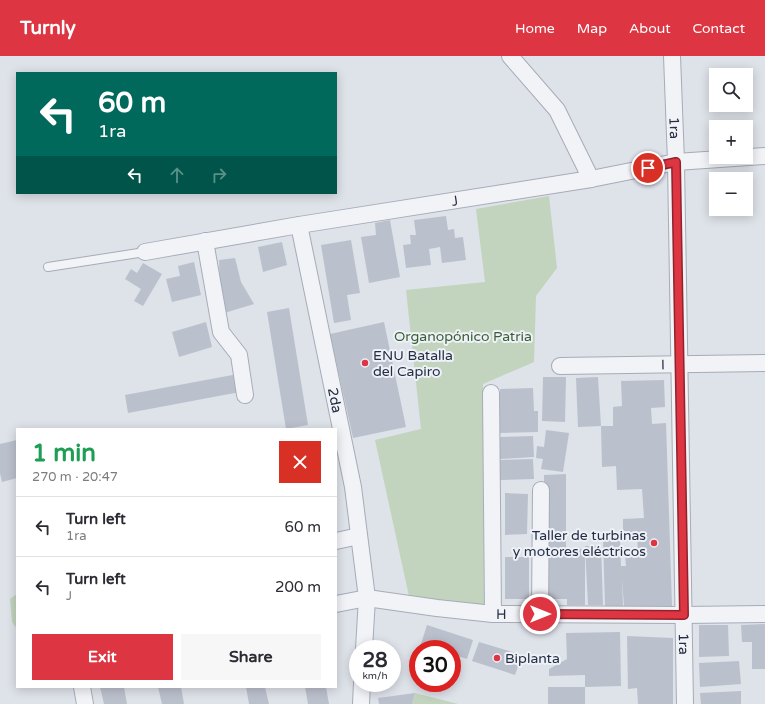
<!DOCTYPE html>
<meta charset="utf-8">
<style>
body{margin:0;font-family:"Varela Round",sans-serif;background:#f7f7f7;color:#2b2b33;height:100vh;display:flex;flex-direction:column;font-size:15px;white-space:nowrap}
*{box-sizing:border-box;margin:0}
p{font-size:13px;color:#7c7c81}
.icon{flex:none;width:22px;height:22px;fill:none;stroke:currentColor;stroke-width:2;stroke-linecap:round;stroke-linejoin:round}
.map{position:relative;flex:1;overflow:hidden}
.details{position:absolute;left:16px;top:372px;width:321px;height:260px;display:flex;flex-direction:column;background:#fff;border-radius:0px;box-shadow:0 2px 10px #0003}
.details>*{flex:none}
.banner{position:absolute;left:16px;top:16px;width:321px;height:122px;border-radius:0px;box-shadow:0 2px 10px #0003;background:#00695c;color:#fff;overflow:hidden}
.tools{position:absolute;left:709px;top:12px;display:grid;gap:8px}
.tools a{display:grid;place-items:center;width:44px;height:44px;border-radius:0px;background:#fff;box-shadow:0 2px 10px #0003;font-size:20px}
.speed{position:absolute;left:349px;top:584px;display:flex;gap:8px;font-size:20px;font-weight:700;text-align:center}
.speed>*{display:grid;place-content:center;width:52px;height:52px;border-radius:50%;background:#fff;box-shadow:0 2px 10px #0003;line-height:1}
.speed small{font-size:10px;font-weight:400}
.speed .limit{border:6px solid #d22;background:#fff;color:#111}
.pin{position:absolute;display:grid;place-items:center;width:34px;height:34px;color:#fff;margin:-17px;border:2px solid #fff;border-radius:50%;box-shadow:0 1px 4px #0007}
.me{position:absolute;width:44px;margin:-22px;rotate:90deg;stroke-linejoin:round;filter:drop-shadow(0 0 3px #0008)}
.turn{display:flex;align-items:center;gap:14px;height:84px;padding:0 16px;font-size:18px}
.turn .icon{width:52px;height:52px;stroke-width:2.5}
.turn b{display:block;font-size:28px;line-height:34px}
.lanes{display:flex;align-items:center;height:38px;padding:0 16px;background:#0003;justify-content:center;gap:20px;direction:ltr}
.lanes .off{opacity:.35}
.round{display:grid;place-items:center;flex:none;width:42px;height:42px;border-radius:0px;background:#f7f7f7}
.head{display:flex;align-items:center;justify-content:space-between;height:68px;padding:0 16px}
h1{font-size:24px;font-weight:800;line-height:30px;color:#1e9e55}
.action{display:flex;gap:8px;margin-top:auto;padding:8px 16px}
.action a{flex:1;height:46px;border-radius:0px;background:#dd3542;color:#fff;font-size:16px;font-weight:800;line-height:46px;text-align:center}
.action a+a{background:#f7f7f7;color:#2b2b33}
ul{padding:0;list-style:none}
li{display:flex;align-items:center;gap:12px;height:60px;padding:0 16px;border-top:1px solid #e1e1e2}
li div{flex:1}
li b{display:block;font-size:15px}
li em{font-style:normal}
header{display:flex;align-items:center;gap:24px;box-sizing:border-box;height:56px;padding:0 20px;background:#dd3542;color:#fff}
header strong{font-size:19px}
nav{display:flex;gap:22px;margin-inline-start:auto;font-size:14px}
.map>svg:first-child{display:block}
.green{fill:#c2d4be}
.building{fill:#bbc0cd}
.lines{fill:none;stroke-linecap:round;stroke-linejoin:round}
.service-casing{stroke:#a6acb7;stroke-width:10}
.minor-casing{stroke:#a6acb7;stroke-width:18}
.service{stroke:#f1f3f7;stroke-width:8}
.minor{stroke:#f1f3f7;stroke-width:16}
.route-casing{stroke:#90222b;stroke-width:10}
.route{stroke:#dd3542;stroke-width:7}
.poi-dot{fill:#dd3542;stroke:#eef1f7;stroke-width:1.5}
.labels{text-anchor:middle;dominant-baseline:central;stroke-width:4;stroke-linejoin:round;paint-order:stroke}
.street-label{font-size:14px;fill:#252e42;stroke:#eef1f7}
.park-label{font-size:14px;fill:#375f31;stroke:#eef1f7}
.poi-label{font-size:14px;fill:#252e42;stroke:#eef1f7;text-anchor:start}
</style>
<header>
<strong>Turnly</strong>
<nav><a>Home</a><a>Map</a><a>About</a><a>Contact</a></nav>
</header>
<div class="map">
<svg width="765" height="648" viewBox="0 0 765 648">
<rect width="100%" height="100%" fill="#dee2e9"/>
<path class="green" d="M549 140 557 212 536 240 534 306 483 328 484 550 410 545 375 384 421 373 406 234 485 226 476 153Z
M17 538V573L12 566 10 543Z
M415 637 458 648H412Z"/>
<path class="building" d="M446 160 448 174 454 173 455 182 463 181 466 204 442 207 440 191 429 193 431 209 406 212 403 189 411 188 410 179H416L414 164Z
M390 164 400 221 369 227 361 181 376 179 375 167Z
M351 184 360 237 347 239 351 264 334 267 321 189Z
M282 186 287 209 263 216 258 191Z
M235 202 241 226 254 248 221 258 219 204Z
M194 206 201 239 172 246 166 223 180 220 178 210Z
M143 207 162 218 143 250 134 245 141 233 125 223 131 213 137 217Z
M289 252 308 369 286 373 267 256Z
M206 266 212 291 179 301 172 276Z
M384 266 406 371 353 382 330 278Z
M238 318 240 336 128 357 125 339Z
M543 321H566L565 366 542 365Z
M598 321 601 370 578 371 576 322Z
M664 324 665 351 651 352 652 368 666 367 672 550H624L622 523 623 550H605L603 483 620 482 621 510H626L625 498 638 497 637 477H623V463L644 462 642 433 617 434 616 410 602 411 601 370H613V351L622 350 621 325Z
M533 332 534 355H538V376L500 377V333Z
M546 374 569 377 563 416 541 413 543 403 536 402 537 390 544 391Z
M533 380 534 401 500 403V381Z
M17 384V422L2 426 0 417V388Z
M533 403 534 423 500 424V404Z
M566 418V493H585V549H567V543H544V419Z
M505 437 528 438 527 478 505 479Z
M585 490H601L603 549H588Z
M505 501H529V543H505Z
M765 568V613H752V586H742L741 569Z
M427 569 473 584 467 603 452 598V593H436L421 588Z
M699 569H728L729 600 699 601Z
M620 576 621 630 585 631V619L549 620V613L567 603 566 577Z
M627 580 673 582V648H638L637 632 628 633Z
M479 586 522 599 515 619 472 605Z
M739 605 741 628 700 631 699 607Z
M100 631H124L127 648H104Z
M158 631H181L184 648H162Z
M246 631H265L269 648H249Z
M305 631H326L329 648H308Z
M548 631H585V648H548Z
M741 635V648H701L700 637Z
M415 637 412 648H379L378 642Z"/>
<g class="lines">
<g class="service-casing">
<path id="service" d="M48 211 145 196"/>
</g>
<g class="minor-casing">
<g id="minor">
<path d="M510 0 557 54 591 123"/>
<path id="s1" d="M672 0 676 106 685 648"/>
<path id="s2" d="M299 169 353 431 367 542 364 593"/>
<path d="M205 185 221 276 239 299 245 339"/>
<path id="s3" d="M145 196 299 169 591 123 676 106 765 100"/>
<path id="s4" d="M560 310 765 307"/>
<path d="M491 337 493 558"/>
<path d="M336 485 359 480"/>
<path id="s5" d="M336 548 367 542 437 552 493 558 684 559 765 558"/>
<path d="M540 558 541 434"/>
<path d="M82 631 85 648"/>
<path d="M361 648 362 627"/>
</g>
</g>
<use href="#service" class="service"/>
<use href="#minor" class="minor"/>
</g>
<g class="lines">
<g class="route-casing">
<path id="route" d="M540 558 684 559 676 106 648 112"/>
</g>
<use href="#route" class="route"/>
</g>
<g class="poi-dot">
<circle cx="365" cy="307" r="4"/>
<circle cx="654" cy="487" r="4"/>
<circle cx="497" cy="602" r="4"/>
</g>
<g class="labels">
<g class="street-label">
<text stroke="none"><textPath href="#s1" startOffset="72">1ra</textPath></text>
<text stroke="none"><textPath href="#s3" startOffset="314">J</textPath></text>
<text stroke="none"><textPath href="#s4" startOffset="103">I</textPath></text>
<text stroke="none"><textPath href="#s2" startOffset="179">2da</textPath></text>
<text stroke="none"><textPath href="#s5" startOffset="167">H</textPath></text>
<text stroke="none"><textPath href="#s1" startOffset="588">1ra</textPath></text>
</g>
<g class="park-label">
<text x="463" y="280">Organopónico Patria</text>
</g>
<g class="poi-label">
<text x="373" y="299">ENU Batalla<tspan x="373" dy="16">del Capiro</tspan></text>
<text x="646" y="479" text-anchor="end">Taller de turbinas<tspan x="646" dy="16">y motores eléctricos</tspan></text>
<text x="505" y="602">Biplanta</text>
</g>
</g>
</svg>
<div class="tools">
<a><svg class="icon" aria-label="search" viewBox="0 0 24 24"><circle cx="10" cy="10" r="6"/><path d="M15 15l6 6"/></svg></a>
<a>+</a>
<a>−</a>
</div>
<div class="speed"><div>28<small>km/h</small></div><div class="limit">30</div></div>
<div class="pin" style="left:648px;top:112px;background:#d93025"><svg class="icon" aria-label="arrive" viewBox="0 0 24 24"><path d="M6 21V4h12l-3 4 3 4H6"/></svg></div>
<svg class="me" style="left:540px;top:558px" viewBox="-20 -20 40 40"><circle r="17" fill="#dd3542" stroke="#fff" stroke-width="3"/><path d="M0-11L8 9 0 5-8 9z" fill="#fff"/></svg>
<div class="banner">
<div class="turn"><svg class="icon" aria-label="left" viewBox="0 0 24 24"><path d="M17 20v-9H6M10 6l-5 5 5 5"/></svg><div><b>60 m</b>1ra</div></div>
<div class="lanes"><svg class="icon" aria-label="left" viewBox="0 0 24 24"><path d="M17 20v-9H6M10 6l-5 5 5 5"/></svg><svg class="icon off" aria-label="ahead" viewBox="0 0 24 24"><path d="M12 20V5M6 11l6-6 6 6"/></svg><svg class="icon off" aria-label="right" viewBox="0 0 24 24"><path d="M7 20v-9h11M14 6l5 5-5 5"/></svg></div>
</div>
<section class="details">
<div class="head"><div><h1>1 min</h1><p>270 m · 20:47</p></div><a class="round" style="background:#d93025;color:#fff"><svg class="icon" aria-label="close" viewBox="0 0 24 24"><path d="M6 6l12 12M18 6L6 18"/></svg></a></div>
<ul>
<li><svg class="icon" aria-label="left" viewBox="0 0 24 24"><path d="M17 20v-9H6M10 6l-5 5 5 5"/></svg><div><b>Turn left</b><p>1ra</p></div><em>60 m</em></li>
<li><svg class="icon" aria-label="left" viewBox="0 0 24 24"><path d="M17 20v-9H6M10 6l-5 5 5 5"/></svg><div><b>Turn left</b><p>J</p></div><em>200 m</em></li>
</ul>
<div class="action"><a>Exit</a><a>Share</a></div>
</section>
</div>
